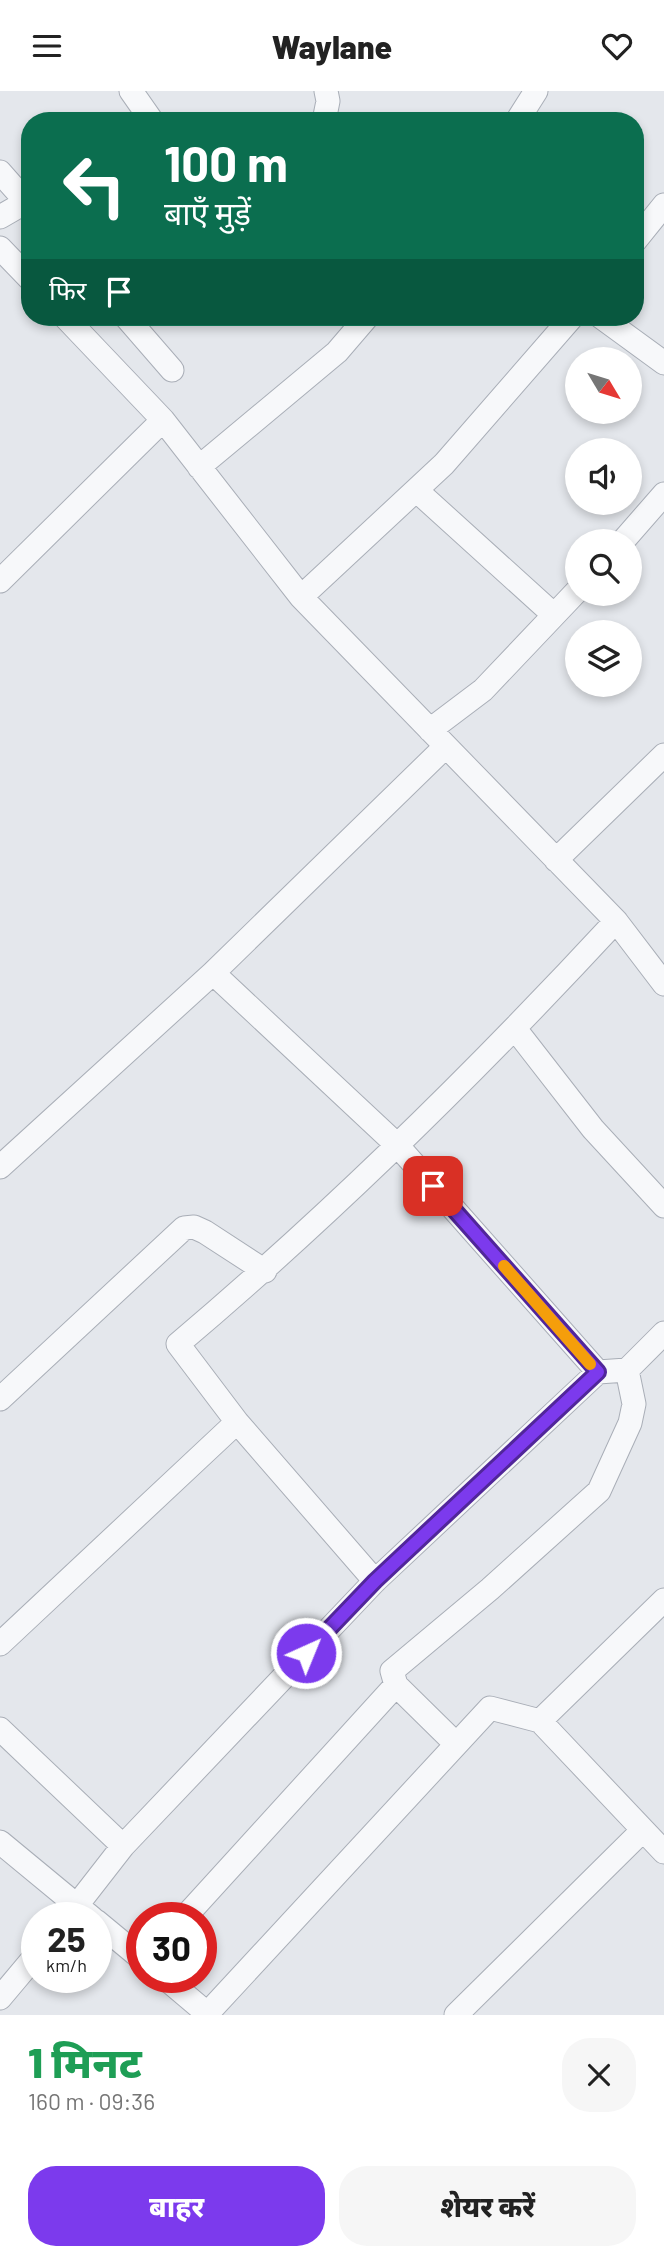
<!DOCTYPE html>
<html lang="hi">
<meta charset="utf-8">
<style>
body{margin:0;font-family:Barlow,"Noto Sans Devanagari",sans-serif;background:#f6f6f6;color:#222;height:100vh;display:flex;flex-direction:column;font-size:26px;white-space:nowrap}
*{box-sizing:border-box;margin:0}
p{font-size:23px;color:#767676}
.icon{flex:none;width:38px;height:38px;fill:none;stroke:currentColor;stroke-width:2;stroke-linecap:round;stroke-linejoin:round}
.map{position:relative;height:1924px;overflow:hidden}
.panel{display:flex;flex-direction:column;background:#fff;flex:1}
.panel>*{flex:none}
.hud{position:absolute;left:21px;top:21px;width:623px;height:214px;border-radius:28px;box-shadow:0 4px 10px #0003;background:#0b6e4f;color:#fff;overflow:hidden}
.needle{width:46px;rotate:128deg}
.tools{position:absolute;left:565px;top:256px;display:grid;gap:14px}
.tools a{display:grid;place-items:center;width:77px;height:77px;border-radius:50%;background:#fff;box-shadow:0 4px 10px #0003;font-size:35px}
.speed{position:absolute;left:21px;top:1811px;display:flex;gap:14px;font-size:35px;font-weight:700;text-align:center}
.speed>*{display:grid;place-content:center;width:91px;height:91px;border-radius:50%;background:#fff;box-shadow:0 4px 10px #0003;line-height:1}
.speed small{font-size:18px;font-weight:400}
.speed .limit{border:10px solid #d22;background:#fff;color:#111}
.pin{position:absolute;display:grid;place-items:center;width:60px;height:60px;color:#fff;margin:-30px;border-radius:14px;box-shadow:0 4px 10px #0006}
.me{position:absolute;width:77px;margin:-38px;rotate:44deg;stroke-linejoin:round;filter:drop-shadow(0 0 5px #0008)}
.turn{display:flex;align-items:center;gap:24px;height:147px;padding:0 28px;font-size:32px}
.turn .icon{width:91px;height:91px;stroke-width:2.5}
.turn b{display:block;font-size:49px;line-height:60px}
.then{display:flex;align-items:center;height:66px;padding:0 28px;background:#0003;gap:14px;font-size:26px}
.round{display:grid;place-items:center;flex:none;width:74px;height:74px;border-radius:28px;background:#f6f6f6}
.headline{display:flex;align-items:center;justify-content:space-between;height:119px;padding:0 28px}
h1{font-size:42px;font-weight:800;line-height:52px;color:#1e9e55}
.action{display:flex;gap:14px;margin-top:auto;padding:14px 28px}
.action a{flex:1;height:80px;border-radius:28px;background:#7c3aed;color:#fff;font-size:28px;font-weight:800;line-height:80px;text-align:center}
.action a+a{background:#f6f6f6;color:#222}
header{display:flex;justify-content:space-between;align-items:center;height:91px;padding:0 28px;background:#fff;font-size:32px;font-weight:800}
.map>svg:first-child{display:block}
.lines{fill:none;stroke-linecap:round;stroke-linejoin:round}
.street-casing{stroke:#a9aeb7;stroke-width:25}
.street{stroke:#f7f8fa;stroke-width:23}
.route-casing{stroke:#51269a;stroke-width:18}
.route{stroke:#7c3aed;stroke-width:12}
.slow{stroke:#f59e0b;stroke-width:12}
</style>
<header><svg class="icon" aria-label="menu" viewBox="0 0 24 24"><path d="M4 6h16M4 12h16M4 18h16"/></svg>Waylane<svg class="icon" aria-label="heart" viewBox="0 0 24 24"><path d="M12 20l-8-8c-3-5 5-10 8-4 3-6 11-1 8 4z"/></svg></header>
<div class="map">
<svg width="664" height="1924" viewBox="0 0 664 1924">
<rect width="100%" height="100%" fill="#e4e7ec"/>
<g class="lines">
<g class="street-casing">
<path id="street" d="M131 0 152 30
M324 30 328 10 326 0
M517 30 536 0
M0 81 30 115
M0 126 26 111
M635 150 664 114
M0 157 30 188
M65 226 163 329 301 506 616 830 664 893
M126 226 172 279
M601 226 664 272
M199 376 337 261 367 226
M416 399 554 524
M623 450 664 403
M0 490 163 329
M301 506 444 373 572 226
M430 639 483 599 578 499
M556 769 664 664
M213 882 397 1054 598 1281
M516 939 593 1038 664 1115
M0 1076 213 882 445 656
M0 1308 184 1137 194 1136 205 1141 265 1180
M237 1331 375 1490
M0 1553 237 1331 178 1253C333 1122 478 979 616 830
M540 1630 664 1761
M0 1638 123 1755
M456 1653 396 1594 392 1580 490 1498 599 1400 630 1332 634 1313 627 1279
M0 1751 92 1827
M67 1827 123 1755 375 1490 598 1281 627 1279 664 1242
M184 1827 396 1594
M96 1830 142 1868
M164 1886 209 1924
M0 1907 37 1863
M206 1924 490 1617 540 1630 664 1509
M456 1924 642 1740"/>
</g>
<use href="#street" class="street"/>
</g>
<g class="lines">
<g class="route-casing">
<path id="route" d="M306 1562 375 1490 598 1281 433 1095"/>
</g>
<use href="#route" class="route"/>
<path class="slow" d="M504 1175 590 1273"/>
</g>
</svg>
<div class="tools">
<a><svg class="needle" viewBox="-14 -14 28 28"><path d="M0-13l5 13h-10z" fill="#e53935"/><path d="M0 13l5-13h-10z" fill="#767676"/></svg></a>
<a><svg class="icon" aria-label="sound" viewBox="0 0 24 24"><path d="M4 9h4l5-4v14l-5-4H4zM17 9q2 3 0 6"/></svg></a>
<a><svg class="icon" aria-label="search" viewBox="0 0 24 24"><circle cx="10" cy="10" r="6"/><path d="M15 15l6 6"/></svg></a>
<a><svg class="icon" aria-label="layers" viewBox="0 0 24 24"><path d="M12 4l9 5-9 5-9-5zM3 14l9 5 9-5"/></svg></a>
</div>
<div class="speed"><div>25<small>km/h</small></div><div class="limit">30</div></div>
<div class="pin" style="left:433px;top:1095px;background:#d93025"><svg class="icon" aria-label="arrive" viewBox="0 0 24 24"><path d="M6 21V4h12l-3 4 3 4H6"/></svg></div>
<svg class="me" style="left:306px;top:1562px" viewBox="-20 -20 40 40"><circle r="17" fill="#7c3aed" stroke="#fff" stroke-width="3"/><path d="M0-11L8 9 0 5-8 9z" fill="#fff"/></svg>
<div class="hud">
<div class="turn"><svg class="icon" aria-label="left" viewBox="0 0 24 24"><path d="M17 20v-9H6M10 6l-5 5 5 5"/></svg><div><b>100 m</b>बाएँ मुड़ें</div></div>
<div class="then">फिर<svg class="icon" aria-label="arrive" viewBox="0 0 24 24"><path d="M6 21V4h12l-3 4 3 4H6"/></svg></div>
</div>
</div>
<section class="panel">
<div class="headline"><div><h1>1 मिनट</h1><p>160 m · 09:36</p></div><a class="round"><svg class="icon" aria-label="close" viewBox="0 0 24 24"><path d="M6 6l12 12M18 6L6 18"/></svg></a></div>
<div class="action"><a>बाहर</a><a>शेयर करें</a></div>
</section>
